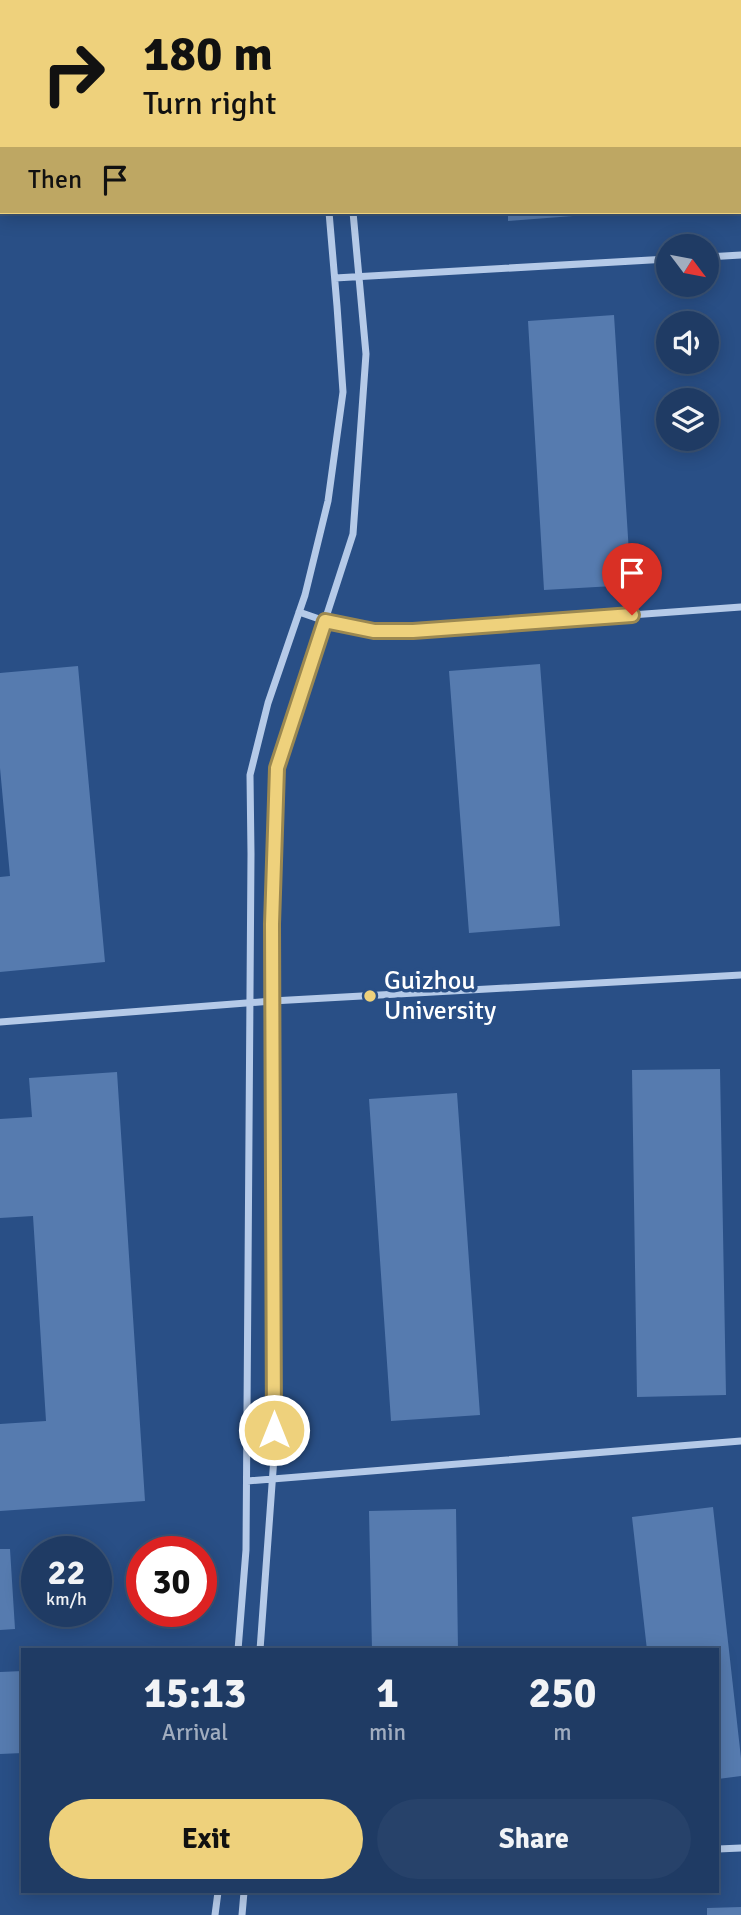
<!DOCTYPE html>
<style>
body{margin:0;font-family:Signika,sans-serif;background:#27426a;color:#f1f3f6;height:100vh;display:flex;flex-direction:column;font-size:26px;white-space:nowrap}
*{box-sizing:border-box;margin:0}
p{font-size:23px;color:#a1adbf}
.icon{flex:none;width:38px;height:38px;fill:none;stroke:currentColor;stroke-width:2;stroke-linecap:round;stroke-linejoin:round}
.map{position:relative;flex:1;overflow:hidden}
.sheet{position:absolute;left:21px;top:1648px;width:698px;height:245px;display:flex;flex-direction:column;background:#1f3b64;border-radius:0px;box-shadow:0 4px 18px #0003,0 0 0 2px #3c5578}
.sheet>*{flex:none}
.guide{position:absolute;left:0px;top:0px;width:742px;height:214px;box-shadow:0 4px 18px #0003,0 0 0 2px #3c5578;background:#eed17c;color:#111;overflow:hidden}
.needle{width:46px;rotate:122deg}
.buttons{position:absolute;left:656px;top:234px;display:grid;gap:14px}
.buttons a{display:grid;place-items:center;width:63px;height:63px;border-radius:50%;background:#1f3b64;box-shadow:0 4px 18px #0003,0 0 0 2px #3c5578;font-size:35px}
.speed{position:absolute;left:21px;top:1536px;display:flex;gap:14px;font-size:35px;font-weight:700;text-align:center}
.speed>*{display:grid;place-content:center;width:91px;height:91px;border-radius:50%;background:#1f3b64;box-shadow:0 4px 18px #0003,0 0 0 2px #3c5578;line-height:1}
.speed small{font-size:18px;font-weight:400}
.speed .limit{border:10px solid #d22;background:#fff;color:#111}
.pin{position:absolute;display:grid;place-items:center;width:60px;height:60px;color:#fff;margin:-72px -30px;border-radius:50% 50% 50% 0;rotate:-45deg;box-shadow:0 0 7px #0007}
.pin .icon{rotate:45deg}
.me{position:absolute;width:77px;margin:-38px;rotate:0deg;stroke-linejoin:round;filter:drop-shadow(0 0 5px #0008)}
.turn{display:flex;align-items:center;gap:24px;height:147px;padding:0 28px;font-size:32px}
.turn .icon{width:91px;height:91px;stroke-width:2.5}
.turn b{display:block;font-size:49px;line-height:60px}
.then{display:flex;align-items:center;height:66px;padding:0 28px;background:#0003;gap:14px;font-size:26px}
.eta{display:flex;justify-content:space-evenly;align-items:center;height:119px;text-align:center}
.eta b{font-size:42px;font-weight:700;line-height:49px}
.button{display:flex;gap:14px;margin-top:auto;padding:14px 28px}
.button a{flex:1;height:80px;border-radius:42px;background:#eed17c;color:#111;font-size:28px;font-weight:700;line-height:80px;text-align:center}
.button a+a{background:#27426a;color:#f1f3f6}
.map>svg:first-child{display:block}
.building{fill:#567baf}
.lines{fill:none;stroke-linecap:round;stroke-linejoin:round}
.street{stroke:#b5cae8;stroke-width:7}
.route-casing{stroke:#9b8851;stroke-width:18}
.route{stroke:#eed17c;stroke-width:12}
.poi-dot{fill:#eed17c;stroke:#294f86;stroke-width:2.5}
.labels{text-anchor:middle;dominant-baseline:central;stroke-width:7;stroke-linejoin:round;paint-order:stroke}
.poi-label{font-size:26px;fill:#fff;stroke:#294f86;text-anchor:start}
</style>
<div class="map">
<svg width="741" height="1915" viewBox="0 0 741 1915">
<rect width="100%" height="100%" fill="#294f86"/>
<path class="building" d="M508 212H599V214L508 221Z
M614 315 631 585 544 590 528 321Z
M540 664 560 926 469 933 449 671Z
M78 666 105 962 0 972V877L10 876 0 768V673Z
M720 1069 726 1395 637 1397 632 1070Z
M117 1072 145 1501 0 1511V1424L46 1421 33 1216 0 1218V1119L32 1117 29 1078Z
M457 1093 480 1415 391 1421 369 1099Z
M713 1507 741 1758V1776L718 1779V1650H647L632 1517Z
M456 1509 458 1650H372L369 1511Z
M0 1549H10L15 1629 0 1630Z
M23 1671V1753L0 1754V1672Z
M741 1907V1915H707V1908Z"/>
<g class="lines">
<path class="street" d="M264 0 265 2
M294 0V2
M82 2 87 0
M140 2 145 0
M0 15H2
M0 38H2
M707 257 741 255
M335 278 668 259
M299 612 325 621 374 631H413L741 607
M0 1022 272 1001 741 975
M247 1481 741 1441
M238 1650 246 1550 251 854 250 775 268 703 305 595 328 501 343 392 337 306 329 212
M260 1650 274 1457 272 924 277 768 353 534 366 354 353 212
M718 1849 741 1848
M215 1915 218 1892
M242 1915 244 1892"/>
</g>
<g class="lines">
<g class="route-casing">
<path id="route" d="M274 1430 272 924 277 768 325 621 374 631H413L632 615"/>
</g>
<use href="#route" class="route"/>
</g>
<circle class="poi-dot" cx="370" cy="996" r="7"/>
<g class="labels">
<g class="poi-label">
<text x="384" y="981">Guizhou<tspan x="384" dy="30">University</tspan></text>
</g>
</g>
</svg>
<div class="buttons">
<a><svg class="needle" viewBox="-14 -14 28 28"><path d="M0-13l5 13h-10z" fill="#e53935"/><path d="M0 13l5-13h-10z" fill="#a1adbf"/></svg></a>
<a><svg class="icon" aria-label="sound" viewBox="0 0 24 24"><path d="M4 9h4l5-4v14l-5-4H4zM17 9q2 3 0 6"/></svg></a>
<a><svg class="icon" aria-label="layers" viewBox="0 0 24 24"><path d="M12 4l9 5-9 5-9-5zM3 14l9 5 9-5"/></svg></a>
</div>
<div class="speed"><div>22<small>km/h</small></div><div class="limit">30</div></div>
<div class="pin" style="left:632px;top:615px;background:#d93025"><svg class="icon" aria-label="arrive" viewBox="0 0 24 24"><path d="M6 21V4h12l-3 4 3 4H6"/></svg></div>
<svg class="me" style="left:274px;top:1430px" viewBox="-20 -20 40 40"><circle r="17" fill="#eed17c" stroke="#fff" stroke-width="3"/><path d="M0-11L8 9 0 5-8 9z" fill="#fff"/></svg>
<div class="guide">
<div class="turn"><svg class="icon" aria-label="right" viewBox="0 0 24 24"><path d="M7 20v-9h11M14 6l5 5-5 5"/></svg><div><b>180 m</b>Turn right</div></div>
<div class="then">Then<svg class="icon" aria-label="arrive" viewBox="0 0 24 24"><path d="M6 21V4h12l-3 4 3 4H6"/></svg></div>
</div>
<section class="sheet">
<div class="eta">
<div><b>15:13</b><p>Arrival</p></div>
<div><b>1</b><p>min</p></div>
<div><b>250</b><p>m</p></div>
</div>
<div class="button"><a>Exit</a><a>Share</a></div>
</section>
</div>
